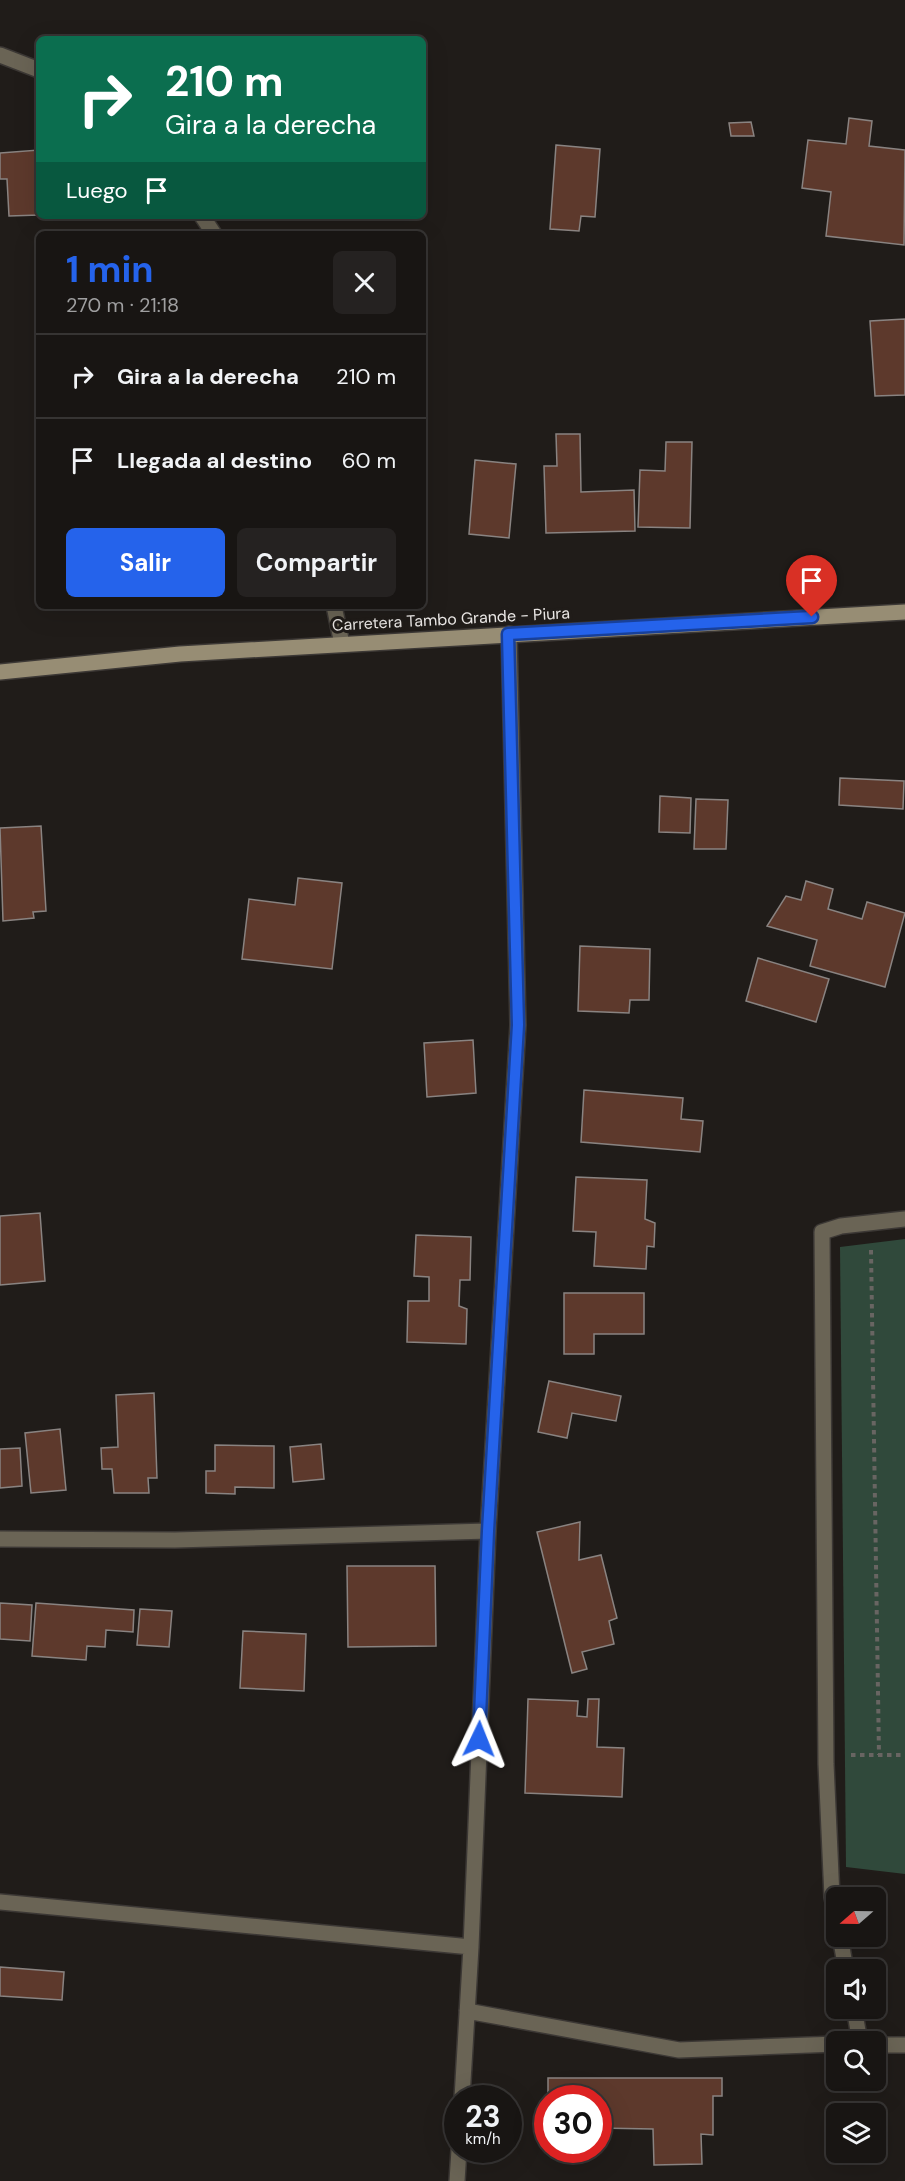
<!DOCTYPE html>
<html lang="es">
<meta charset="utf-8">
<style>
body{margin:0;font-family:"DM Sans",sans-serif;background:#252221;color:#f1f3f6;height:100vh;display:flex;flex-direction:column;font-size:22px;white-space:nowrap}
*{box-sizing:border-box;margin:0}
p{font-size:20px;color:#9f9fa0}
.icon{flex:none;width:33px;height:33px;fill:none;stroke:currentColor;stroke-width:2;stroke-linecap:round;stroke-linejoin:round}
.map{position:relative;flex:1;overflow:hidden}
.sheet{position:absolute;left:36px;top:231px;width:390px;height:378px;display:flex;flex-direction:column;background:#181513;border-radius:9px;box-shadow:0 6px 24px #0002,0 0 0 2px #363433}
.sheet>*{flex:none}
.top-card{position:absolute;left:36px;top:36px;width:390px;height:183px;border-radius:9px;box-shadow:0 6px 24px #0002,0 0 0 2px #363433;background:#0b6e4f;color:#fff;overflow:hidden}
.needle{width:39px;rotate:250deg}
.tools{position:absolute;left:826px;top:1887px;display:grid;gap:12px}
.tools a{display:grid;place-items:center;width:60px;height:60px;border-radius:9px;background:#181513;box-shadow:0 6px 24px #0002,0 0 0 2px #363433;font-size:30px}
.speed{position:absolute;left:444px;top:2085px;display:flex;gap:12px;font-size:30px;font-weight:700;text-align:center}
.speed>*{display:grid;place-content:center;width:78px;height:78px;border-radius:50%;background:#181513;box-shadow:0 6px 24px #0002,0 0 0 2px #363433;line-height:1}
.speed small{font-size:15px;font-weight:400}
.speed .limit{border:9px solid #d22;background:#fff;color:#111}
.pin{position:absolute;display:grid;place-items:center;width:51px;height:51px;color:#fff;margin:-62px -26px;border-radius:50% 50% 50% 0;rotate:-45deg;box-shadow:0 0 6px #0007}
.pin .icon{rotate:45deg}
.me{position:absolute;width:66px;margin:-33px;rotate:2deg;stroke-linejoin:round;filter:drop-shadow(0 0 4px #0008)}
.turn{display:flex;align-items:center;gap:21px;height:126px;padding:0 30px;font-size:27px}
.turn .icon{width:78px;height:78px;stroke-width:2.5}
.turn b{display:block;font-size:42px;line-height:51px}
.then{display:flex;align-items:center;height:57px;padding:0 30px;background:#0003;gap:12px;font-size:22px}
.round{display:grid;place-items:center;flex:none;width:63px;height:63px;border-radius:9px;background:#252221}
.headline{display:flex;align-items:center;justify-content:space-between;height:102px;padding:0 30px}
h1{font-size:36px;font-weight:700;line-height:45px;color:#2563eb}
.button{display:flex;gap:12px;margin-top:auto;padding:12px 30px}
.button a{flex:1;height:69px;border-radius:9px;background:#2563eb;color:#fff;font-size:24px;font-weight:700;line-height:69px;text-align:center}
.button a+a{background:#252221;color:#f1f3f6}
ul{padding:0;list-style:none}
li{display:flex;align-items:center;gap:18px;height:84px;padding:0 30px;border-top:2px solid #363433}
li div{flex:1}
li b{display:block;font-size:22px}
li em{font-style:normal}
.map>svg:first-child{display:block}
.green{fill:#30493b}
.building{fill:#5d392c;stroke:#898381;stroke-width:1.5}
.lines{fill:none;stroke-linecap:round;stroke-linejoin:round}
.street-casing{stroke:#3c3835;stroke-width:18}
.secondary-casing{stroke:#3c3835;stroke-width:18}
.path{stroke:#686562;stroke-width:4;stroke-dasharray:4.5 4.5;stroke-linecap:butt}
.street{stroke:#6a6455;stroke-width:15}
.secondary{stroke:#978d74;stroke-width:15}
.route-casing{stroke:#184099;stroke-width:15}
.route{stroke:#2563eb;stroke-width:10}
.labels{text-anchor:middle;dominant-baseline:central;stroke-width:6;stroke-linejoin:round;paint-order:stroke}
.street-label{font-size:16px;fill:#e9e6e4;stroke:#201c19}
</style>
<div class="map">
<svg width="905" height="2181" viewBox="0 0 905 2181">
<rect width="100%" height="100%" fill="#201c19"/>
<path class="green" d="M905 1239V1874L846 1867 840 1247Z"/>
<path class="building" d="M849 118 872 121 869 146 905 150 904 245 826 236 831 192 802 188 808 140 846 144Z
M751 122 754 136H731L729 123Z
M556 145 600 149 595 217 581 216 579 231 550 229Z
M39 150V215L9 216 7 179H0V153Z
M905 319V395L875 396 870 321Z
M556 434H580L581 492 634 490 635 531 546 533 544 466H557Z
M666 442H692L690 528 638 527 640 470 665 471Z
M475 460 516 464 509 538 469 534Z
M840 778 904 781 903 809 839 805Z
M660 796 691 798 690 833 659 832Z
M696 799 728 800 726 849H694Z
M41 826 46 911 33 912 34 918 3 921 0 828Z
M298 878 342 883 332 969 242 959 249 899 295 905Z
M806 881 833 889 828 909 862 919 867 902 905 913 885 987 810 966 817 940 767 926 786 896 801 900Z
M580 946 650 949 649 1000H630L629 1013 578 1011Z
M758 958 829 979 816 1022 746 1001Z
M473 1040 476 1093 427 1097 424 1043Z
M584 1090 683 1098 681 1119 703 1121 700 1152 581 1142Z
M576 1177 647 1180 645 1219 655 1223 654 1247 647 1246 646 1269 594 1266 596 1232 573 1231Z
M40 1213 45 1281 0 1285V1216Z
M416 1235 471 1237 470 1280H460L459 1306 467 1309 466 1344 407 1342 408 1301H429V1277L414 1276Z
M564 1293H644V1334H594V1354H564Z
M549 1381 621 1396 616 1421 572 1413 567 1438 538 1432Z
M154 1393 157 1478H148L149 1493H114L112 1469H102L101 1448 118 1447 116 1395Z
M60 1429 66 1490 31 1493 25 1433Z
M321 1444 324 1479 293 1482 290 1447Z
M215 1445 274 1446V1488L235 1487V1494L206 1493V1471H215Z
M20 1448 22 1486 0 1488V1449Z
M580 1522 579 1560 601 1555 617 1618 609 1621 614 1644 582 1652 587 1669 572 1673 537 1532Z
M347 1566H435L436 1646 348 1647Z
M0 1603 32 1605 30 1641 0 1639Z
M36 1603 134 1610 133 1632 106 1630 105 1647 87 1646 86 1660 32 1656Z
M140 1609 172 1611 169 1647 137 1645Z
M243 1631 306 1634 304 1691 240 1688Z
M528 1699 578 1701 577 1716 587 1717 588 1699H599L597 1747 624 1748 622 1797 525 1793Z
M0 1967 64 1972 62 2000 0 1996Z
M548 2078H722V2096H713V2135L701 2134 702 2164 654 2165 653 2129 598 2128V2098H548Z"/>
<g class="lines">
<g class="street-casing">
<path id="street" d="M0 55 39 70
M202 216 214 234
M334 606 342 644
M0 1539 175 1540 488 1531
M0 1902 471 1947
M837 1922 832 1897 826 1764 822 1232 841 1226 905 1219
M840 1936 846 1970
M854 2008 860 2042
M467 2011 679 2050 837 2044
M876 2045H905
M462 2098 471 1947 488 1531 518 1025 509 634
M457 2181 459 2150"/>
</g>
<g class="secondary-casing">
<path id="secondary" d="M0 672 180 654 905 612"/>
</g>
<path class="path" d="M871 1250 879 1755
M851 1755H905"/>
<use href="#street" class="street"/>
<use href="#secondary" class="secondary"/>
</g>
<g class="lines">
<g class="route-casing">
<path id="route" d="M479 1739 488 1531 518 1025 508 634 812 617"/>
</g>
<use href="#route" class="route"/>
</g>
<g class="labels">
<g class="street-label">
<text transform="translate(451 619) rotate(-3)">Carretera Tambo Grande - Piura</text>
</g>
</g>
</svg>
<div class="tools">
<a><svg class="needle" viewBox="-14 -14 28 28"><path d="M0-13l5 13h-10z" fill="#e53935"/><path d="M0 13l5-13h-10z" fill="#9f9fa0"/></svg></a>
<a><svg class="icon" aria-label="sound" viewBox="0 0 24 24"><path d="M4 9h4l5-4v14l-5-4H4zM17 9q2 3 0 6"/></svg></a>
<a><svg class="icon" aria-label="search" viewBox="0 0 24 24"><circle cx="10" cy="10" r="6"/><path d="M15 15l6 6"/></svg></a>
<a><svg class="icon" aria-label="layers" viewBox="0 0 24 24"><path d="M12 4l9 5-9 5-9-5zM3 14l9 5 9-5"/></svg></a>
</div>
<div class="speed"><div>23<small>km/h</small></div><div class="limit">30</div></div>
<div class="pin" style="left:812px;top:617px;background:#d93025"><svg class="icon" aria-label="arrive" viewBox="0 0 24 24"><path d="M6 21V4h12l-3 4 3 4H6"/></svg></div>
<svg class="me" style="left:479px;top:1739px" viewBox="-20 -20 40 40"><path d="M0-17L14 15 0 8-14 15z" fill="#2563eb" stroke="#fff" stroke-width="4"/></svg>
<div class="top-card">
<div class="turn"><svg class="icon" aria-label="right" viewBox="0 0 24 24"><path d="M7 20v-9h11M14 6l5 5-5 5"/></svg><div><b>210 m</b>Gira a la derecha</div></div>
<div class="then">Luego<svg class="icon" aria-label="arrive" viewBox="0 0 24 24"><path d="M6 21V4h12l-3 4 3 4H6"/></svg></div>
</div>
<section class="sheet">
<div class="headline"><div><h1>1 min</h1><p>270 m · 21:18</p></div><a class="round"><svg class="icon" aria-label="close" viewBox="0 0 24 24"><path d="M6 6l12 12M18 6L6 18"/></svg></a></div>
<ul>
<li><svg class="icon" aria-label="right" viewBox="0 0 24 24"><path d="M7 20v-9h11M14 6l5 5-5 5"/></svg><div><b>Gira a la derecha</b></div><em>210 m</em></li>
<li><svg class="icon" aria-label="arrive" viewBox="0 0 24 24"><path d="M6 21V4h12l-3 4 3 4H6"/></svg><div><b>Llegada al destino</b></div><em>60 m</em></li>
</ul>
<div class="button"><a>Salir</a><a>Compartir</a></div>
</section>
</div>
